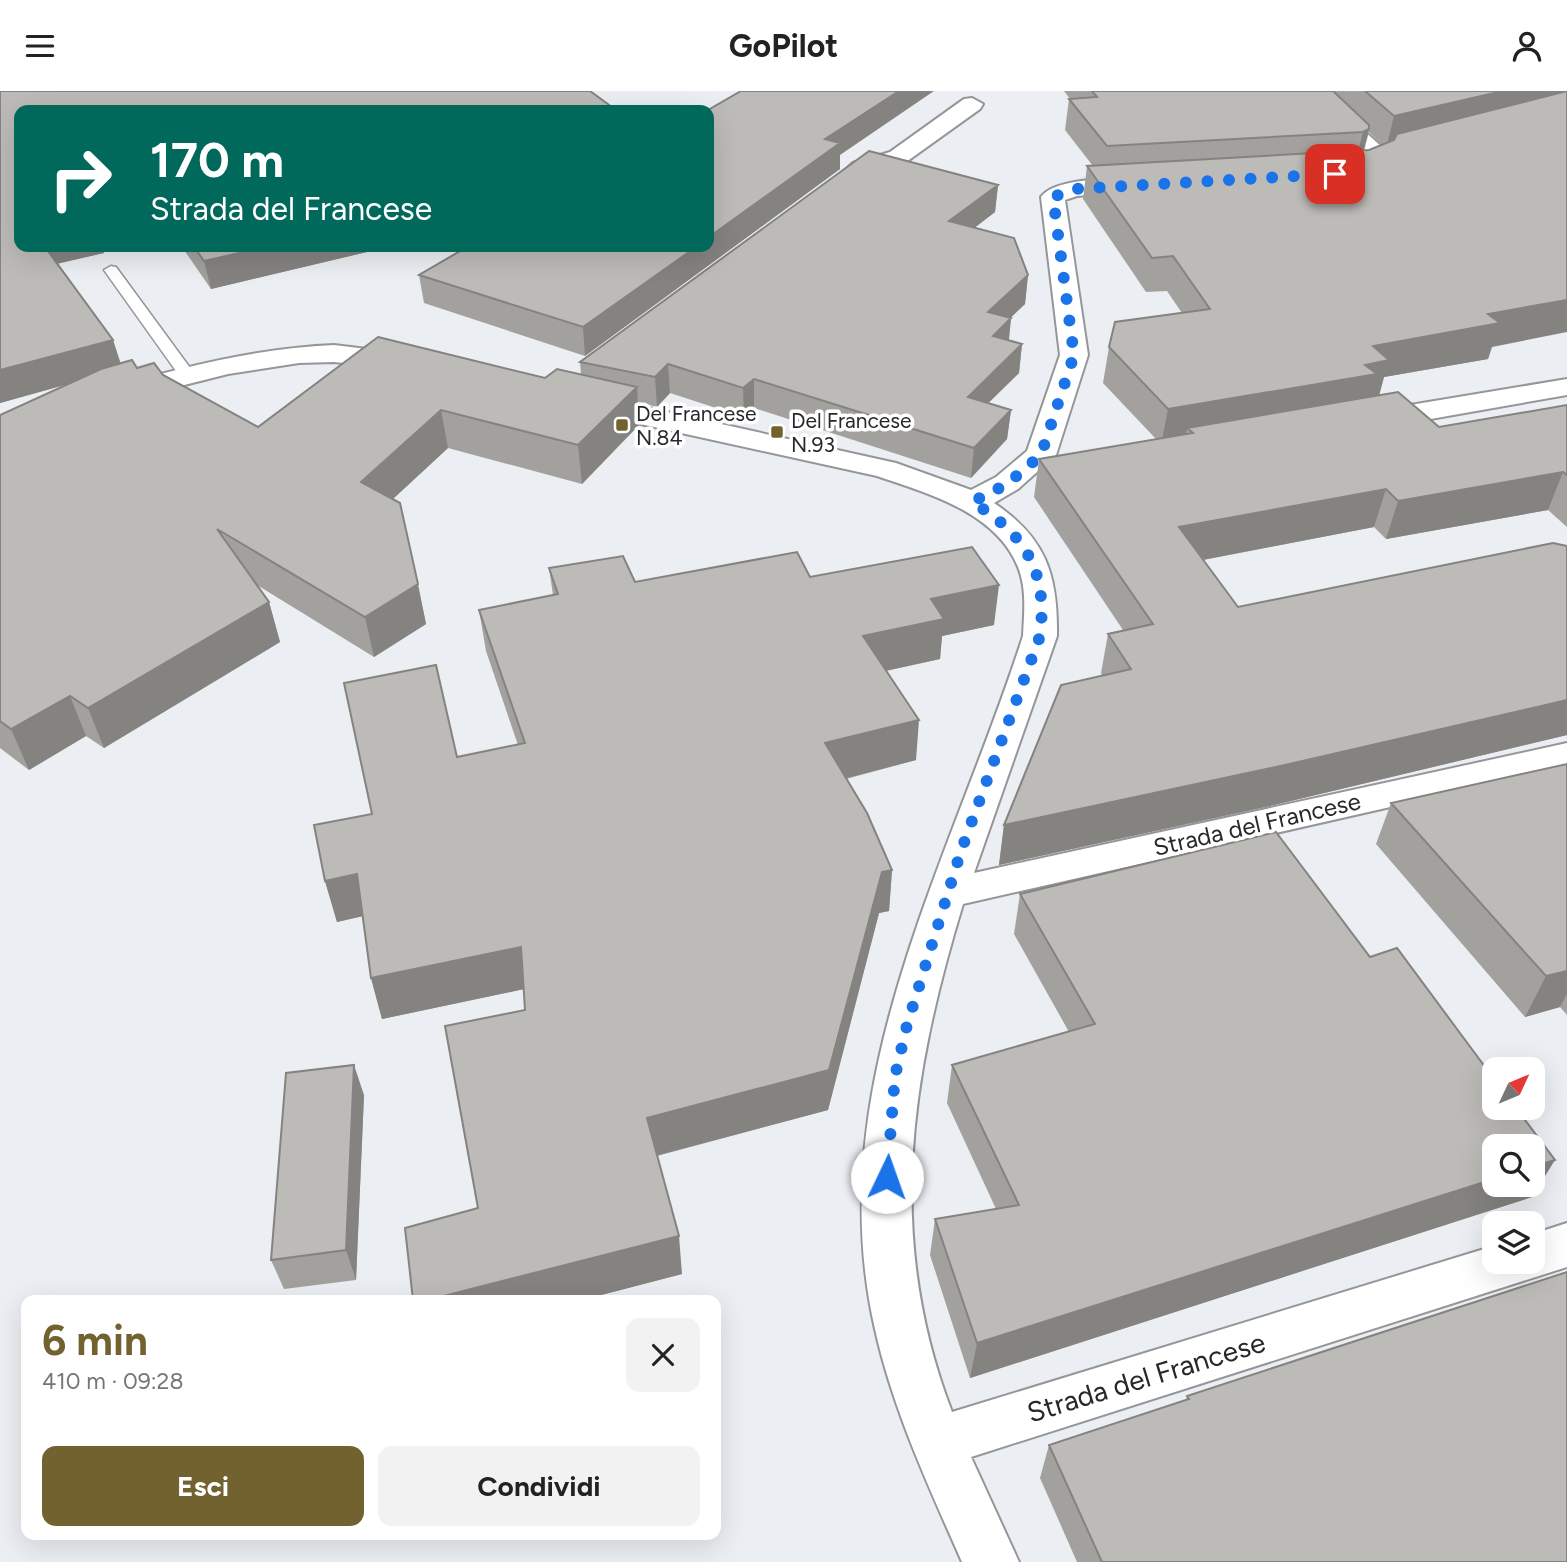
<!DOCTYPE html>
<html lang="it">
<meta charset="utf-8">
<style>
body{margin:0;font-family:Figtree,sans-serif;background:#f2f2f2;color:#222;height:100vh;display:flex;flex-direction:column;font-size:26px;white-space:nowrap}
*{box-sizing:border-box;margin:0}
p{font-size:23px;color:#767676}
.icon{flex:none;width:38px;height:38px;fill:none;stroke:currentColor;stroke-width:2;stroke-linecap:round;stroke-linejoin:round}
.map{position:relative;flex:1;overflow:hidden}
.drawer{position:absolute;left:21px;top:1204px;width:700px;height:245px;display:flex;flex-direction:column;background:#fff;border-radius:14px;box-shadow:0 7px 28px #0002}
.drawer>*{flex:none}
.banner{position:absolute;left:14px;top:14px;width:700px;height:147px;border-radius:14px;box-shadow:0 7px 28px #0002;background:#00695c;color:#fff;overflow:hidden}
.needle{width:46px;rotate:46deg}
.tools{position:absolute;left:1482px;top:966px;display:grid;gap:14px}
.tools a{display:grid;place-items:center;width:63px;height:63px;border-radius:14px;background:#fff;box-shadow:0 7px 28px #0002;font-size:35px}
.pin{position:absolute;display:grid;place-items:center;width:60px;height:60px;color:#fff;margin:-30px;border-radius:14px;box-shadow:0 4px 10px #0006}
.me{position:absolute;width:77px;margin:-38px;rotate:3deg;stroke-linejoin:round;filter:drop-shadow(0 0 5px #0008)}
.turn{display:flex;align-items:center;gap:24px;height:147px;padding:0 21px;font-size:32px}
.turn .icon{width:91px;height:91px;stroke-width:2.5}
.turn b{display:block;font-size:49px;line-height:60px}
.round{display:grid;place-items:center;flex:none;width:74px;height:74px;border-radius:14px;background:#f2f2f2}
.headline{display:flex;align-items:center;justify-content:space-between;height:119px;padding:0 21px}
h1{font-size:42px;font-weight:700;line-height:52px;color:#726230}
.action{display:flex;gap:14px;margin-top:auto;padding:14px 21px}
.action a{flex:1;height:80px;border-radius:14px;background:#726230;color:#fff;font-size:28px;font-weight:700;line-height:80px;text-align:center}
.action a+a{background:#f2f2f2;color:#222}
header{display:flex;justify-content:space-between;align-items:center;height:91px;padding:0 21px;background:#fff;font-size:32px;font-weight:700}
.map>svg:first-child{display:block}
.lines{fill:none;stroke-linecap:round;stroke-linejoin:round}
.service-casing{stroke:#94969a;stroke-width:3}
.minor-casing{stroke:#94969a;stroke-width:4}
.service{fill:#fff;fill-rule:evenodd}
.minor{fill:#fff;fill-rule:evenodd}
.wall{fill:#a3a19d;fill-rule:evenodd}
.shaded-wall{fill:#848380}
.building{fill:#bdbbb7;stroke:#848380;stroke-width:2}
.route{stroke:#1a73e8;stroke-width:12;stroke-dasharray:0 21.6}
.poi-dot{fill:#726230;stroke:#fff;stroke-width:2.5}
.labels{text-anchor:middle;dominant-baseline:central;stroke-width:7;stroke-linejoin:round;paint-order:stroke}
.far-poi-label{font-size:21px;fill:#27282a;stroke:#fff;text-anchor:start}
.street-label{font-size:24px;fill:#27282a;stroke:#fff}
.near-street-label{font-size:28px;fill:#27282a;stroke:#fff}
</style>
<header><svg class="icon" aria-label="menu" viewBox="0 0 24 24"><path d="M4 6h16M4 12h16M4 18h16"/></svg>GoPilot<svg class="icon" aria-label="person" viewBox="0 0 24 24"><circle cx="12" cy="8" r="4"/><path d="M4 21q1-7 8-7t8 7"/></svg></header>
<div class="map">
<svg width="1567" height="1471" viewBox="0 0 1567 1471">
<rect width="100%" height="100%" fill="#ebeef2"/>
<g class="lines">
<g class="service-casing">
<path id="service" d="M111 175 116 176 193 281V287H181L104 179Z"/>
</g>
<g class="minor-casing">
<path id="minor" d="M1298 0H1320L1383 57 1387 74C1377 89 1354 92 1337 88L1334 83 1337 78 1364 71V64Z
M972 7 983 13 980 18 906 71 869 82 849 93 838 86 853 72 890 61 964 8Z
M1138 87 1146 89 1150 94 1146 99 1077 105 1065 109 1088 264 1056 364 1018 398 994 412C1046 447 1058 484 1057 545L974 782 1567 652V676L963 813C910 987 885 1147 952 1321L1494 1155V1171H1533V1143L1567 1132V1176L971 1366 1019 1471H962C929 1396 893 1319 875 1238 819 994 951 770 1023 545 1024 522 1027 498 1018 476 996 421 927 402 877 385L586 321 576 318 572 312 576 306 586 303 896 372 971 399 996 386 1027 360 1060 264 1041 106C1055 86 1115 88 1138 87Z
M334 254 408 263 418 265 422 271 418 277 408 279 334 271 299 272 228 283 121 310 111 308 107 302 111 296C185 276 258 257 334 254Z
M1567 288V304L1368 339 1358 336 1354 330 1358 324 1368 321Z"/>
</g>
<use href="#service" class="service"/>
<use href="#minor" class="minor"/>
</g>
<path class="wall" d="M0 0H590L616 19H19V156H102L104 162 57 172 113 249 121 273 132 269 137 277 154 272 163 284 258 336 378 246 545 287 557 278 581 284 580 271 869 60 998 94 995 121 974 137 1014 147 1028 184 1025 213 1010 227H1011L1009 249 1022 253 1019 282 988 312 1011 319 1007 348 971 387 754 317 744 326 670 302 657 316 638 311 639 334 582 393 448 357 393 408 400 412 426 533 374 566 257 494 269 511 280 551 104 657 86 645 29 679 0 657V324L68 293 0 312Z
M1064 0H1567L1488 268 1384 286 1379 304 1439 336 1567 314V436L1548 419 1386 448 1374 436 1203 469 1238 516 1567 455V644L1274 714 999 774 1004 734 1102 584 1101 582 1108 543 1123 539 1034 406 1039 368 1156 348 1103 292 1109 256 1182 222 1167 200 1146 201 1083 108 1087 75H1093L1065 39 1069 8H1070ZM1369 41 1382 54 1369 59 1364 60Z
M840 64V78L585 265 424 212 419 184Z
M182 156H388L211 198Z
M549 477 635 491 810 486 994 534 942 545 940 568 886 580 916 669 846 688 892 779 889 820 879 822 828 1019 657 1065 682 1183 582 1209H413L478 1117 525 919 524 898 382 928 371 887 362 825 337 831 325 790 372 723 457 666 518 654 486 560 479 519 553 504Z
M1567 673V924L1560 916 1525 926 1376 753 1391 712Z
M1020 803 1532 1106 970 1287 930 1164 935 1128 996 1118 947 1012 952 974 1069 941 1014 843Z
M364 1004 356 1189 284 1198 271 1169Z
M1187 1305 1567 1471H1077L1040 1387 1049 1354 1186 1309Z"/>
<path class="shaded-wall" d="M899 0H934L840 64V78L585 265 583 236 696 156H709V146L825 48Z
M1503 0H1567L1386 57 1394 25Z
M1369 38 1361 69 1355 72 1363 41Z
M998 94 995 121 947 158 949 130Z
M41 156H102L104 162 48 175Z
M266 156H388L211 198 204 170Z
M1028 184 1025 213 986 250 988 221Z
M1567 209V241L1492 256 1488 268 1384 286 1379 305 1187 337 1185 350 1161 354 1168 318 1373 255 1488 223Z
M1011 227 1008 256 993 245Z
M113 249 122 278 0 312V279Z
M1022 253 1019 282 965 335 968 306Z
M668 273 670 302 657 316 655 286Z
M754 288V317L744 326 743 297Z
M637 296 639 334 582 393 578 354Z
M441 319 448 357 369 430 361 391Z
M1011 319 1007 348 971 387 974 357Z
M1563 381 1548 419 1386 448 1398 410Z
M1386 398 1374 436 1171 475 1179 436Z
M418 493 426 533 374 566 365 526Z
M999 494 994 534 942 545 940 568 861 585 863 545 931 508Z
M269 511 280 551 104 657 88 617Z
M70 605 86 645 29 679 11 638Z
M1567 609V644L1274 714 999 774 1004 734Z
M919 629 916 669 824 693 825 652Z
M892 779 889 820 879 822 828 1019 651 1066 647 1027 882 781Z
M357 783 368 824 337 831 325 790Z
M521 856 529 897 382 928 371 887Z
M1567 880V903L1560 916 1525 926 1546 885Z
M354 974 364 1004 356 1189 346 1159Z
M1555 1069 1532 1106 970 1287 977 1252 1494 1088V1094H1533V1076Z
M679 1145 682 1183 582 1209H428Z"/>
<path class="building" d="M0 0H590L616 19H19V156H45L113 249 0 279Z
M741 0H899L825 48 840 52 709 146 708 19Z
M1092 0H1333L1369 34V38L1363 41 1107 55 1069 8 1097 6Z
M1365 0H1503L1394 25Z
M1567 0V209L1488 223 1500 232 1373 255 1389 269 1365 274 1377 283 1168 318 1109 256 1115 231 1210 218 1173 165 1152 167 1087 75 1369 59 1394 49 1397 43Z
M869 60 998 94 949 130 1014 147 1028 184 988 221 1011 227 993 245 1022 253 968 306 1011 319 974 357 754 288 743 297 668 273 655 286 580 271Z
M194 156H266L204 170Z
M467 156H696L583 236 419 184Z
M378 246 545 287 557 278 637 296 578 354 441 319 361 391 400 412 418 493 365 526 217 438 269 511 88 617 70 605 11 638 0 630V324L101 278 132 269 137 277 154 272 163 284 258 336Z
M1398 301 1439 336 1567 314V384L1563 381 1398 410 1386 398 1179 436 1238 516 1553 452 1567 455V609L1285 674 1004 734 1061 594 1131 578 1108 543 1153 533 1039 368 1193 342 1187 337Z
M972 456 999 494 931 508 944 528 863 545 919 629 825 652 867 722 892 779 882 781 829 979 647 1027 679 1145 428 1209H413L405 1137 478 1117 445 935 525 919 521 856 371 887 357 783 325 790 314 734 372 723 344 592 436 574 457 666 525 652 479 519 558 503 549 477 623 465 635 491 797 461 810 486Z
M1567 673V880L1546 885 1391 712Z
M1276 741 1370 866 1397 857 1494 988V1017H1516L1555 1069 1533 1076V1055H1494V1088L977 1252 935 1128 1019 1114 952 974 1095 933 1020 803Z
M354 974 346 1159 271 1169 286 982Z
M1567 1181V1471H1102L1049 1354 1189 1308 1187 1305Z"/>
<g class="lines">
<path class="route" d="M887 1086 895 985 907 934 961 760 1040 545C1048 482 1027 444 972 411L1007 393 1041 364 1074 264 1053 106 1073 98 1335 83"/>
</g>
<g class="poi-dot">
<rect x="615" y="327" width="14" height="14" rx="3.5"/>
<rect x="770" y="334" width="14" height="14" rx="3.5"/>
</g>
<g class="labels">
<g class="far-poi-label">
<text x="636" y="322">Del Francese<tspan x="636" dy="24">N.84</tspan></text>
<text x="791" y="329">Del Francese<tspan x="791" dy="24">N.93</tspan></text>
</g>
<g class="street-label">
<text transform="translate(1257 733) rotate(-13)">Strada del Francese</text>
</g>
<g class="near-street-label">
<text transform="translate(1146 1286) rotate(-17)">Strada del Francese</text>
</g>
</g>
</svg>
<div class="tools">
<a><svg class="needle" viewBox="-14 -14 28 28"><path d="M0-13l5 13h-10z" fill="#e53935"/><path d="M0 13l5-13h-10z" fill="#767676"/></svg></a>
<a><svg class="icon" aria-label="search" viewBox="0 0 24 24"><circle cx="10" cy="10" r="6"/><path d="M15 15l6 6"/></svg></a>
<a><svg class="icon" aria-label="layers" viewBox="0 0 24 24"><path d="M12 4l9 5-9 5-9-5zM3 14l9 5 9-5"/></svg></a>
</div>
<div class="pin" style="left:1335px;top:83px;background:#d93025"><svg class="icon" aria-label="arrive" viewBox="0 0 24 24"><path d="M6 21V4h12l-3 4 3 4H6"/></svg></div>
<svg class="me" style="left:887px;top:1086px" viewBox="-20 -20 40 40"><circle r="19" fill="#fff"/><path d="M0-13L10 11 0 6-10 11z" fill="#1a73e8"/></svg>
<div class="banner">
<div class="turn"><svg class="icon" aria-label="right" viewBox="0 0 24 24"><path d="M7 20v-9h11M14 6l5 5-5 5"/></svg><div><b>170 m</b>Strada del Francese</div></div>
</div>
<section class="drawer">
<div class="headline"><div><h1>6 min</h1><p>410 m · 09:28</p></div><a class="round"><svg class="icon" aria-label="close" viewBox="0 0 24 24"><path d="M6 6l12 12M18 6L6 18"/></svg></a></div>
<div class="action"><a>Esci</a><a>Condividi</a></div>
</section>
</div>
